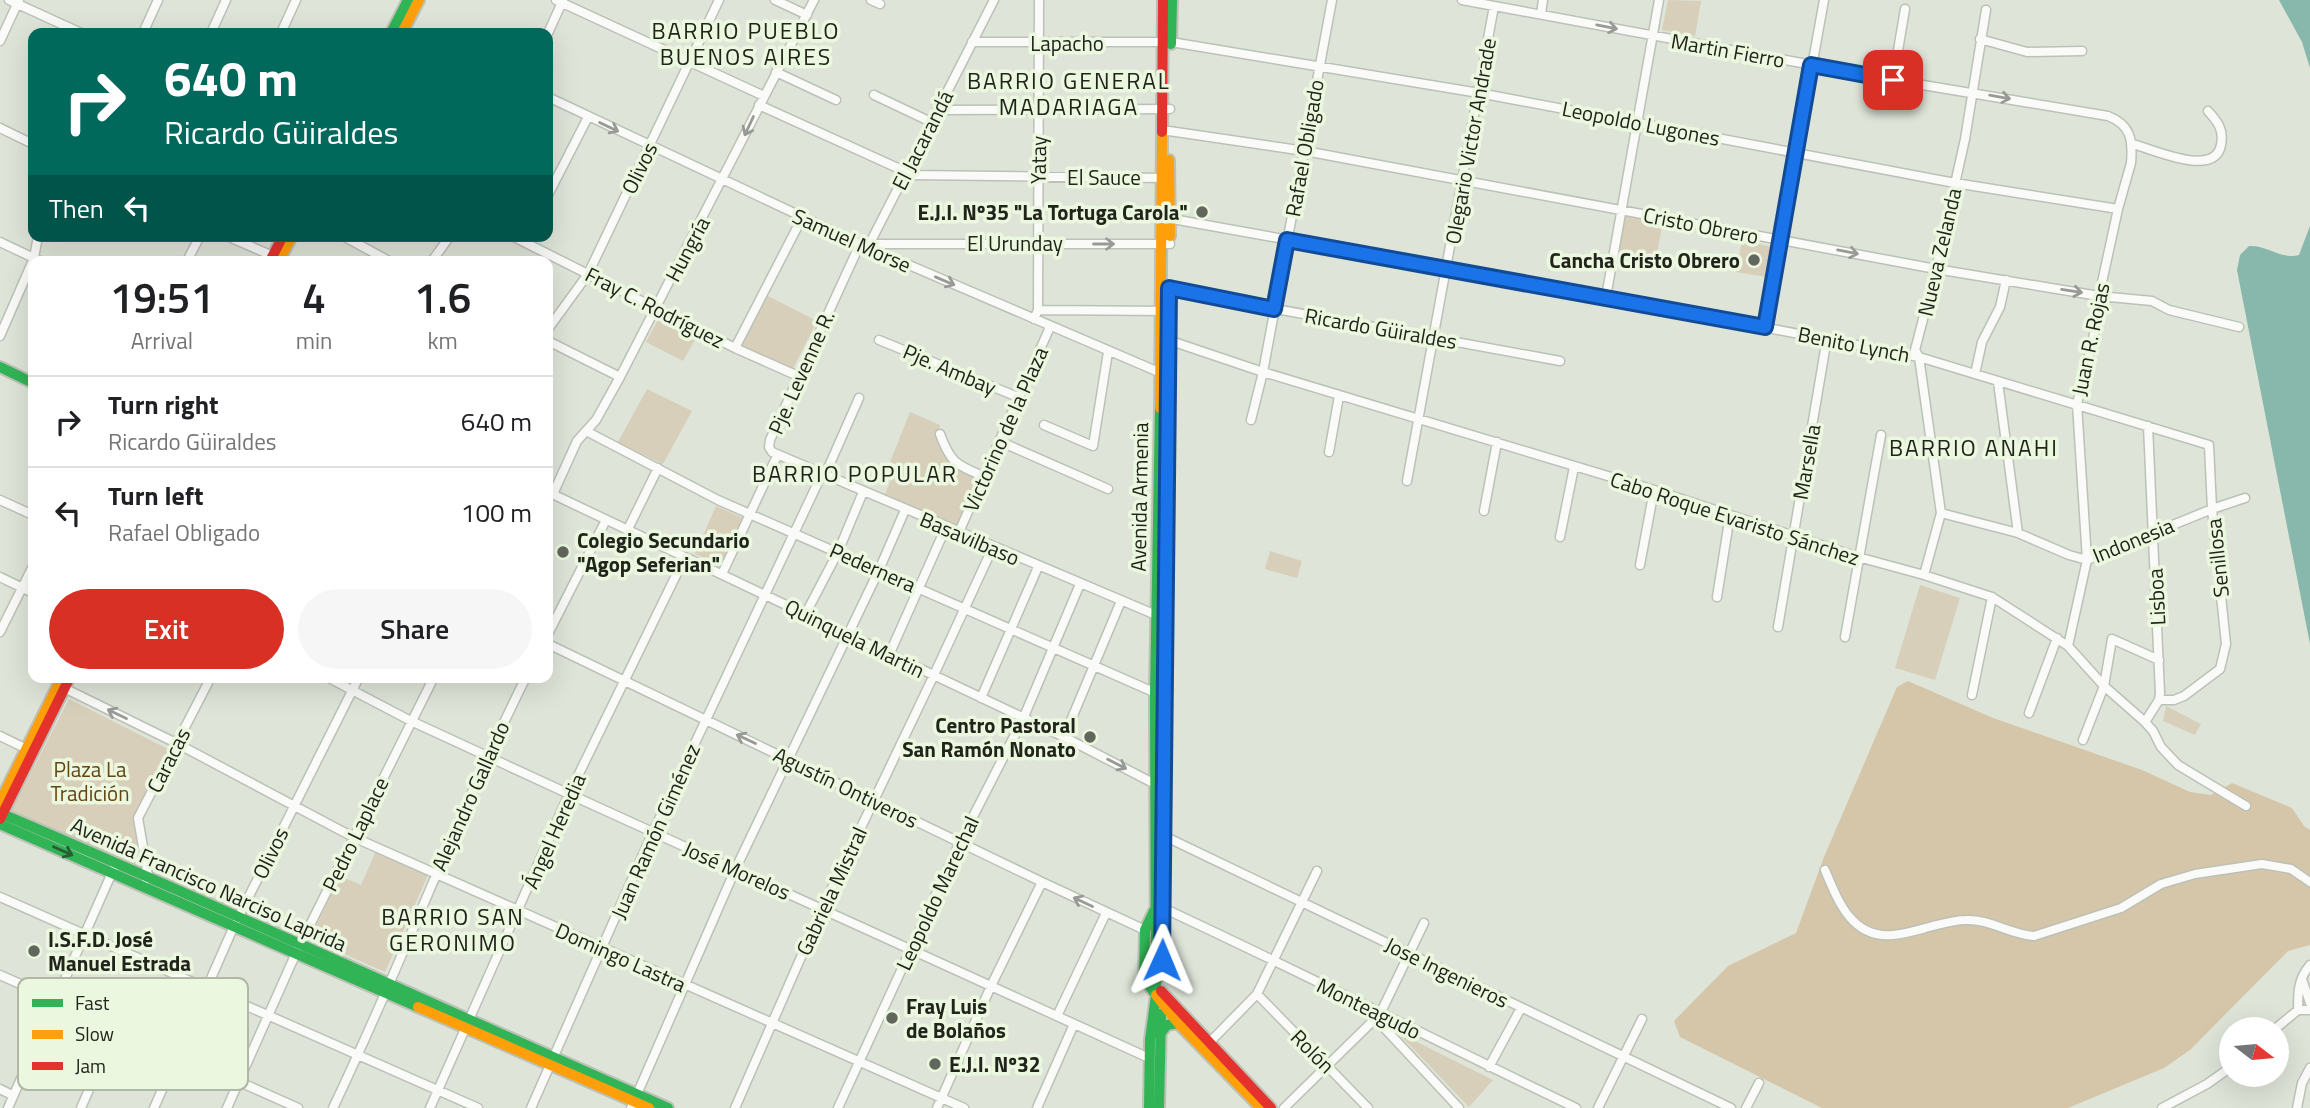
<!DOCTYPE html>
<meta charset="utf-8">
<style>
body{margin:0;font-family:"Titillium Web",sans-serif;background:#f6f6f6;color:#202124;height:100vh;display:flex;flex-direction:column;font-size:26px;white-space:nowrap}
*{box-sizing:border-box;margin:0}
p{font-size:23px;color:#757577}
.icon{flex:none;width:38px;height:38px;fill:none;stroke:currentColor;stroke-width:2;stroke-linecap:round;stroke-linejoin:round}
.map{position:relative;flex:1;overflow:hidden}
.sheet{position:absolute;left:28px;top:256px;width:525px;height:427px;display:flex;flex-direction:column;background:#fff;border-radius:14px;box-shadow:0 7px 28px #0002}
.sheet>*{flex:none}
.guide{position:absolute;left:28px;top:28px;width:525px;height:214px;border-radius:14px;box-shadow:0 7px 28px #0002;background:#00695c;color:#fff;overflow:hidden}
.needle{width:46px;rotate:106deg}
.buttons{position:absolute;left:2219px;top:1017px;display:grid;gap:14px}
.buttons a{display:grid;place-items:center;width:70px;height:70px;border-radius:50%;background:#fff;box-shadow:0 7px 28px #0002;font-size:35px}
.pin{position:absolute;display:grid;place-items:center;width:60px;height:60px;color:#fff;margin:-30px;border-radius:14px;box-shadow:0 4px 10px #0006}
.me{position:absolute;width:77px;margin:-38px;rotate:1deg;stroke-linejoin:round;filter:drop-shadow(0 0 5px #0008)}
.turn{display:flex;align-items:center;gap:24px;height:147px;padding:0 21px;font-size:32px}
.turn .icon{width:91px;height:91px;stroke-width:2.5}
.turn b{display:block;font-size:49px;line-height:60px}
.then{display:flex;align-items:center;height:66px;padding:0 21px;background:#0003;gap:14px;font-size:26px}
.eta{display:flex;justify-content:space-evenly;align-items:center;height:119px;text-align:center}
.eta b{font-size:42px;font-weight:600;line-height:49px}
.cta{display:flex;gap:14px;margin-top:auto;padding:14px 21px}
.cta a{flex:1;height:80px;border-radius:42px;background:#d93025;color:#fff;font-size:28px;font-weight:600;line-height:80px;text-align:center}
.cta a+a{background:#f6f6f6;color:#202124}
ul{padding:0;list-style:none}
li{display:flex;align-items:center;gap:21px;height:91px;padding:0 21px;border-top:2px solid #e0e0e0}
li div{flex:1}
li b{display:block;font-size:26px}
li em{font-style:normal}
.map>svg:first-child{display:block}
.green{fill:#d7cfba}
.forest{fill:#d5c6a9}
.water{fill:#88b7ac}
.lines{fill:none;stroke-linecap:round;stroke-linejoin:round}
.street-casing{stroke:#bcc1b7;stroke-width:11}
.fast-casing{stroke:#bcc1b7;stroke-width:14}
.slow-casing{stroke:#bcc1b7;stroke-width:14}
.jam-casing{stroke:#bcc1b7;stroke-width:14}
.street{stroke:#fafbf9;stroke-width:8}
.fast{stroke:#30b455;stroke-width:10}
.slow{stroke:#ff9f0a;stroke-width:10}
.jam{stroke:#e5322d;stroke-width:10}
.oneway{stroke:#989a95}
.oneway2{stroke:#265e32}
.route-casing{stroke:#114b97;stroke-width:18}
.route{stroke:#1a73e8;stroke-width:12}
.poi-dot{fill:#62675d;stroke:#ecf7df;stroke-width:2.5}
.labels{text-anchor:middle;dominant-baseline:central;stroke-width:7;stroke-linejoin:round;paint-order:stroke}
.street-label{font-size:21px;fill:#20241b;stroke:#ecf7df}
.poi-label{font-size:21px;font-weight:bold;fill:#20241b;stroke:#ecf7df;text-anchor:start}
.park-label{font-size:21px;fill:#664511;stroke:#ecf7df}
.neighbourhood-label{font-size:23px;letter-spacing:2px;fill:#20241b;stroke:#ecf7df}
.key{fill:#ecf7df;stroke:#afb8a4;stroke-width:2}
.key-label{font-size:19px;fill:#20241b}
</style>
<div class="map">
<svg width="2310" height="1108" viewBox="0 0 2310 1108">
<rect width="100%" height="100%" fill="#dee4d8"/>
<path class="green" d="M1668 0 1701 1 1695 36 1662 30Z
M1624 213 1663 221 1656 259 1617 251Z
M1742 241 1773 247 1767 277 1736 272Z
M766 295 817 321 792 371 741 345Z
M660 316 698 334 683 361 646 342Z
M647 389 692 411 663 464 618 442Z
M910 412 940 425C934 450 962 463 979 477L957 529 884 497 897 465 890 462Z
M716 506 743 518 722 566 695 554Z
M1270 551 1302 561 1297 578 1265 569Z
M1920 585 1960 598 1935 680 1895 668Z
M69 699 168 749 134 818 139 865 11 812Z
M2166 706 2201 724 2195 735 2163 721Z
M376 851 428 875 385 972 310 939 340 876 361 885Z
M1397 1032 1493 1080 1469 1107Z"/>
<path class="forest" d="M1908 681 1993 718 2142 770 2190 792 2211 795 2232 783 2292 808 2304 826 2310 830V945L2288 951 2190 1050 2164 1068 2068 1108H1822L1680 1037 1674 1021 1728 966 1796 933 1824 857 1897 687Z"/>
<path class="water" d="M2279 0H2310V68L2302 42Z
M2310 226V644L2237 270 2240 255 2249 246C2267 245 2282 260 2299 255Z"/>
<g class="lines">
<g class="street-casing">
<path id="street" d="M9 0 81 33
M556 0 764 96
M775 0 807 15
M871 0 880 4
M1462 0 1893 80 2108 116C2131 125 2133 140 2131 163L2118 209 2099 296 2097 322 2077 404 2087 560 2068 646
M1541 14 1543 0
M143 33 158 0
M211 33 226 0
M281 33 296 0
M548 33 563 0
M1980 39 2027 52 2082 51
M0 41 19 0
M972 42H1171L1479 93 1955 183 2118 209
M776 72 836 100
M1893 80 1905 9
M874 95 931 122
M548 97 860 244 1161 373H1168
M759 105 913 175 1167 178
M937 110 1170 109
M0 128 33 144
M1161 132 1169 131 1305 151 1936 269 2099 296 2152 301 2169 310 2239 327
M2133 144C2154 150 2215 178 2221 145 2224 130 2218 122 2208 111
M548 195 588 117
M1167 218 1606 297 1919 357 2209 445 2212 509 2226 644 2220 669 2184 696 2174 700H2159
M227 236 275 257
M343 236 389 261
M512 236 735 348 798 376
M0 242 40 261
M870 243 994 0
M860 244 770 440 769 447 772 452 1156 615 1164 614
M863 244H1170
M187 261 200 236
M432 261 450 236
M1161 288 1560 361
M1606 297 1659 0
M1038 310 1169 311
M1034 319 1038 310 1039 0
M1765 327 1824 0
M548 329 588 274 719 0
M0 336 34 258 38 236
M879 340 1020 398
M1161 340H1168L1263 372 1654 490 1858 557 1924 575 1992 597 2068 646 2104 686 2145 722 2153 731 2161 747 2178 765 2246 806
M548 341 620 377
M735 348 802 218
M1975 374 1982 342 2000 307 2006 280
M1998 382 2018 533
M1251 420 1263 372 1332 0
M1044 425 1093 446 1108 352
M586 431 718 500 1158 694
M940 434C951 464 957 465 985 477
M1001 442 1108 489
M1329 452 1339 396
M825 475 859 398
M1407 481 1494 6
M548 492 1064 737 1155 784 1163 783
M553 494 577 441 596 420 620 377 814 0
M0 500 33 515
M1484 511 1497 442
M1941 513 2018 533 2069 555 2087 560 2212 509 2245 498
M628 529 658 468
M959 532 1050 327
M1560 537 1574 467
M1640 565 1654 490
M722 574 777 456
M1924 575 1941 513 1919 357 1915 350 1936 269 1965 139 1986 10
M0 577 33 593
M1717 597 1730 515
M805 615 838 552 863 492
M1778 627 1827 338
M0 632 33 566
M548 634 606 520
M1845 637 1881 435
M548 644 1042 882 1145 930
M889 655 946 527
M327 677 411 721 569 794 1149 1058
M60 686 176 743 353 837 964 1108
M1972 695 1992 597
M981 698 1038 567
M2029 713 2057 638
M2145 722 2159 700 2160 693 2148 426
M0 736 29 750
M1064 737 1121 601
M2083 740 2104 686 2112 639 2159 660
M1162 835 1731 1108
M1825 870C1838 901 1852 939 1893 935 1905 934 1918 930 1929 927 1941 924 1954 920 1966 920 1990 919 2011 935 2034 936L2121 908 2161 884 2195 874 2262 864 2291 869 2310 882
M146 880 148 876 138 818 211 677
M0 897 478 1108
M1163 908C1301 972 1438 1042 1576 1108
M0 975 298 1108
M2302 979 2310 1003
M1257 994 1368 1108
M2298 1010C2298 992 2298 979 2310 965
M1057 1016 1106 913
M1375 1018 1459 1108
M2275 1029 2298 1010H2310
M1206 1046 1257 994 1317 871
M1489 1067 1521 1008
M0 1089 12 1095
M8 1108 114 868
M81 1108 116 1027
M154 1108 234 926 359 677
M227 1108 296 953 434 677
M333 1108C401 966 456 818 526 677
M430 1108 569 794 685 557
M531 1108 653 832 822 474
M631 1108 735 870 879 570 905 510
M735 1108 822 909 933 677 993 547
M838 1108 960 842 1023 719 1080 584
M937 1108 991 986 1042 882
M1037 1108 1074 1024
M1284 1108 1380 1014 1424 923
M1598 1108 1642 1019
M1746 1108 1759 1083
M2162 1108 2207 1084 2231 1067
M2297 1108 2302 1083 2310 1068"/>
</g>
<g class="fast-casing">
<path id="fast" d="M391 33 408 0
M1171 44 1172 0
M0 367 33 383
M1163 716 1164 671
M0 813C224 908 445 1010 668 1108
M0 824 418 1007
M1154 911 1145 930 1144 979 1156 995
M1160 1034 1167 1025 1178 1023
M1149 1108 1150 1040 1156 995 1155 694 1160 408
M1159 1108 1161 1014"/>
</g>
<g class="slow-casing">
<path id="slow" d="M402 33 419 0
M1169 160 1170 236
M279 261 292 236
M1160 408 1162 132
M0 802 62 677
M1156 995 1178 1023 1261 1108
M418 1007 649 1108"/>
</g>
<g class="jam-casing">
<path id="jam" d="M1162 132 1163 0
M270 261 283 236
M0 819 70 677
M1161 991 1271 1108"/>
</g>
<use href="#street" class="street"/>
<use href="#fast" class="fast"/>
<use href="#slow" class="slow"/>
<use href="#jam" class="jam"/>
</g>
<defs><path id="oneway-shaft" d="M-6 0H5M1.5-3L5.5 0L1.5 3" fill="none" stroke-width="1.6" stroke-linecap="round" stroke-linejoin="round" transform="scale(1.75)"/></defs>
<g class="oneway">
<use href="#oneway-shaft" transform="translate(1607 27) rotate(11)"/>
<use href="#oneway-shaft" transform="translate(2000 97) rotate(10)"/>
<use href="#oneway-shaft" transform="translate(749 126) rotate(115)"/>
<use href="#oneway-shaft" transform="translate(609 127) rotate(26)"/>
<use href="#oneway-shaft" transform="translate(1104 244)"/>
<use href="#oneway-shaft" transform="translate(1848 252) rotate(11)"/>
<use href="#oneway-shaft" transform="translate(945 281) rotate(23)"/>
<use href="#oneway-shaft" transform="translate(2072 291) rotate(9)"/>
<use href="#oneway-shaft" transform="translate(117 714) rotate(-154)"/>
<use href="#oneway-shaft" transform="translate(746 739) rotate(-155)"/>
<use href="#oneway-shaft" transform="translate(1117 764) rotate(27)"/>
<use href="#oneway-shaft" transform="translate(1083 902) rotate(-155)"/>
</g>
<use class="oneway2" href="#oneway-shaft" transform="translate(63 851) rotate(24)"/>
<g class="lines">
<g class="route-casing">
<path id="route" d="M1162 960 1169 288 1274 309 1287 240 1765 327 1811 65 1893 80"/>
</g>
<use href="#route" class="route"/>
</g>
<g class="poi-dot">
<circle cx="1202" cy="212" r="7"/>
<circle cx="1754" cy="260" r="7"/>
<circle cx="563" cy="552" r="7"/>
<circle cx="1090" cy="737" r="7"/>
<circle cx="34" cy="951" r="7"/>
<circle cx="892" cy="1018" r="7"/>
<circle cx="935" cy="1064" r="7"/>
</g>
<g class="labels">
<g class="street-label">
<text x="1067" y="43">Lapacho</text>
<text transform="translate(1728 50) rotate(10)">Martin Fierro</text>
<text transform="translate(1641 123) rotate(11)">Leopoldo Lugones</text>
<text transform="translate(922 140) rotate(-63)">El Jacarandá</text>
<text transform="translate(1470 141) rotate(-80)">Olegario Victor Andrade</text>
<text transform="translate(1304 148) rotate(-80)">Rafael Obligado</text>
<text transform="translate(1038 160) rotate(-89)">Yatay</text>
<text transform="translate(639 168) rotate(-64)">Olivos</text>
<text x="1104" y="177">El Sauce</text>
<text transform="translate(1701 225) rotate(11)">Cristo Obrero</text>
<text transform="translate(852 240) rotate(24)">Samuel Morse</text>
<text x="1015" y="243">El Urunday</text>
<text transform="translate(687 249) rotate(-62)">Hungría</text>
<text transform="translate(1939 252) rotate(-77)">Nueva Zelanda</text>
<text transform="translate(655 307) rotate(27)">Fray C. Rodríguez</text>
<text transform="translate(1381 328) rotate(10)">Ricardo Güiraldes</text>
<text transform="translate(2090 339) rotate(-78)">Juan R. Rojas</text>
<text transform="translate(1854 344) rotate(11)">Benito Lynch</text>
<text transform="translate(950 369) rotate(23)">Pje. Ambay</text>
<text transform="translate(801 372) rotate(-66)">Pje. Levenne R.</text>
<text transform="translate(1005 429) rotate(-66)">Victorino de la Plaza</text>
<text transform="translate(1806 462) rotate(-80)">Marsella</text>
<text transform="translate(1139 497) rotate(-89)">Avenida Armenia</text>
<text transform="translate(1735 518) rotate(18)">Cabo Roque Evaristo Sánchez</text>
<text transform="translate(970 538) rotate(23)">Basavilbaso</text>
<text transform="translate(2133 540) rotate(-22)">Indonesia</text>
<text transform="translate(2217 558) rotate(-96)">Senillosa</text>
<text transform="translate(873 567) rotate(24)">Pedernera</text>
<text transform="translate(2156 597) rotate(-93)">Lisboa</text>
<text transform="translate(855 638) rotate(26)">Quinquela Martin</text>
<text transform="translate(168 760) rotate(-63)">Caracas</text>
<text transform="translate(846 787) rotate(26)">Agustín Ontiveros</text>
<text transform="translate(470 796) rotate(-66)">Alejandro Gallardo</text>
<text transform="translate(554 831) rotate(-66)">Ángel Heredia</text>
<text transform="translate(655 831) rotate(-66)">Juan Ramón Giménez</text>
<text transform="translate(355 834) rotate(-64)">Pedro Laplace</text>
<text transform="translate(270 853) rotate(-64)">Olivos</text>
<text transform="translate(737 870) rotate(24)">José Morelos</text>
<text transform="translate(209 884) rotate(24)">Avenida Francisco Narciso Laprida</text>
<text transform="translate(831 891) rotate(-65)">Gabriela Mistral</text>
<text transform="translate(937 893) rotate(-65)">Leopoldo Marechal</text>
<text transform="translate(621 957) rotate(24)">Domingo Lastra</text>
<text transform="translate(1447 972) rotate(26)">Jose Ingenieros</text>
<text transform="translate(1369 1008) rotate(26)">Monteagudo</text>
<text transform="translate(1313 1051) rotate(45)">Rolón</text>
</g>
<g class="poi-label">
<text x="1188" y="212" text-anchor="end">E.J.I. Nº35 "La Tortuga Carola"</text>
<text x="1740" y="260" text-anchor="end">Cancha Cristo Obrero</text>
<text x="577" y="540">Colegio Secundario<tspan x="577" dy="24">"Agop Seferian"</tspan></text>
<text x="1076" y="725" text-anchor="end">Centro Pastoral<tspan x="1076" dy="24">San Ramón Nonato</tspan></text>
<text x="48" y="939">I.S.F.D. José<tspan x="48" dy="24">Manuel Estrada</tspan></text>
<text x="906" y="1006">Fray Luis<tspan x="906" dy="24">de Bolaños</tspan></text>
<text x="949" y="1064">E.J.I. Nº32</text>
</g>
<g class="park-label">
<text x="90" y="769">Plaza La<tspan x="90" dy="24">Tradición</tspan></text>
</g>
<g class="neighbourhood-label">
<text x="746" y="30">BARRIO PUEBLO<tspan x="746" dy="26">BUENOS AIRES</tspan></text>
<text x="1069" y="80">BARRIO GENERAL<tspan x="1069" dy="26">MADARIAGA</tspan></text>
<text x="1974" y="447">BARRIO ANAHI</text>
<text x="855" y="473">BARRIO POPULAR</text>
<text x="453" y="916">BARRIO SAN<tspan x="453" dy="26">GERONIMO</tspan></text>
</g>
</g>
<rect x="18" y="978" width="230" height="112" rx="10" class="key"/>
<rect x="32" y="999" width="31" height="8" fill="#30b455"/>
<rect x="32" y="1030" width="31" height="9" fill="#ff9f0a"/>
<rect x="32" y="1062" width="31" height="8" fill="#e5322d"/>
<g class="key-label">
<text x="75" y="1010">Fast</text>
<text x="75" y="1041">Slow</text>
<text x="75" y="1073">Jam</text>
</g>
</svg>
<div class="buttons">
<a><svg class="needle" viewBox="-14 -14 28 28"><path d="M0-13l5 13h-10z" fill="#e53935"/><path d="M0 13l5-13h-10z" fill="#757577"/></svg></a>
</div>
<div class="pin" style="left:1893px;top:80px;background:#d93025"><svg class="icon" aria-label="arrive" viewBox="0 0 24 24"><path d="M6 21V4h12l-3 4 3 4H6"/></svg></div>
<svg class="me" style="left:1162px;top:960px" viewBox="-20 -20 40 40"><path d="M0-17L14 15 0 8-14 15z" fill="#1a73e8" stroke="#fff" stroke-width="4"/></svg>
<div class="guide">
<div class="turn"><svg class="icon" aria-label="right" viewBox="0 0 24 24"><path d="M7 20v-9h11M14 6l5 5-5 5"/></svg><div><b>640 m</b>Ricardo Güiraldes</div></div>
<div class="then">Then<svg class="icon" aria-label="left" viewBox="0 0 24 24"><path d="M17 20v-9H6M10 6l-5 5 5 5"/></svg></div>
</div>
<section class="sheet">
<div class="eta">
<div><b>19:51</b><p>Arrival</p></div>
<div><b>4</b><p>min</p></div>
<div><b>1.6</b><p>km</p></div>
</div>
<ul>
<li><svg class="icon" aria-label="right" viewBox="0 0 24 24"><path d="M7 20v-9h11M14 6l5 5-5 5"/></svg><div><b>Turn right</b><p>Ricardo Güiraldes</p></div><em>640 m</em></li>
<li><svg class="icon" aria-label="left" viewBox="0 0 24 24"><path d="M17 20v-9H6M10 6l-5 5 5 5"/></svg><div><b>Turn left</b><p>Rafael Obligado</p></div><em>100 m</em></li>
</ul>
<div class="cta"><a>Exit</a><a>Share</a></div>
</section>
</div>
